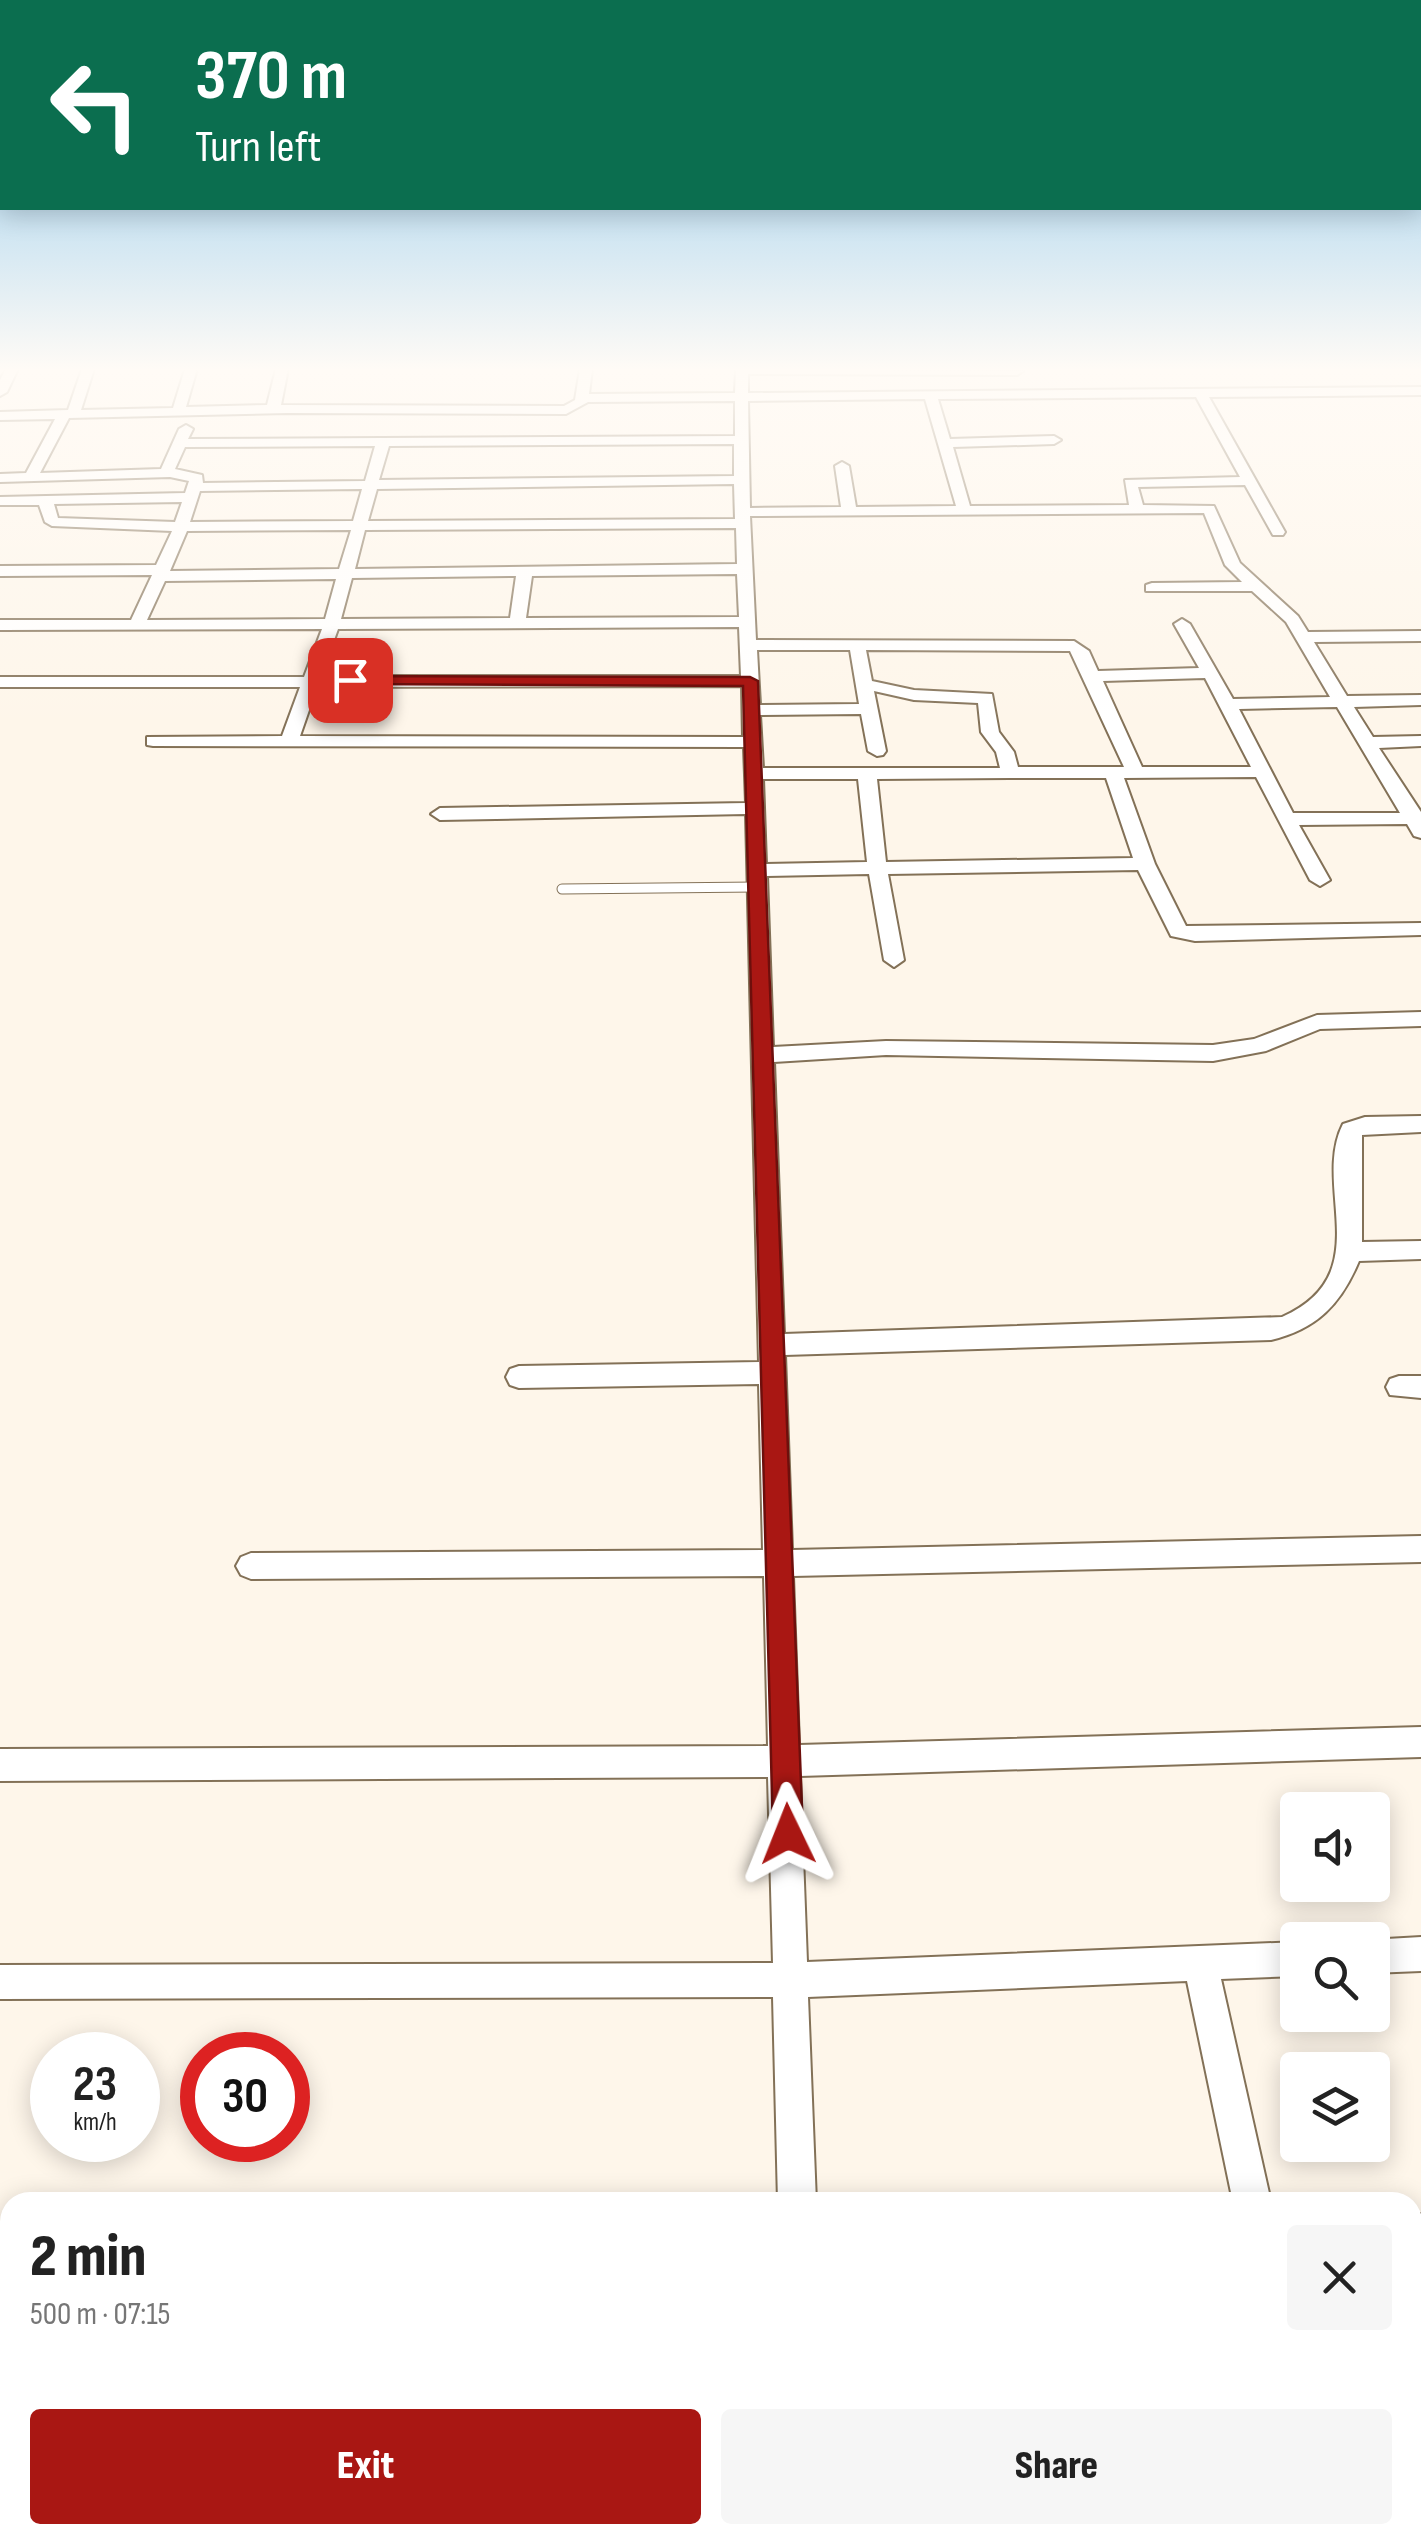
<!DOCTYPE html>
<meta charset="utf-8">
<style>
body{margin:0;font-family:"Sofia Sans Condensed",sans-serif;background:#f6f6f6;color:#222;height:100vh;display:flex;flex-direction:column;font-size:38px;white-space:nowrap}
*{box-sizing:border-box;margin:0}
p{font-size:32px;color:#767676}
.icon{flex:none;width:55px;height:55px;fill:none;stroke:currentColor;stroke-width:2;stroke-linecap:round;stroke-linejoin:round}
.map{position:relative;flex:1;overflow:hidden}
.drawer{position:absolute;left:0px;top:2192px;width:1422px;height:352px;display:flex;flex-direction:column;background:#fff;border-radius:30px 30px 0 0;box-shadow:0 5px 25px #0003}
.drawer>*{flex:none}
.top-card{position:absolute;left:0px;top:0px;width:1422px;height:210px;box-shadow:0 5px 25px #0003;background:#0b6e4f;color:#fff;overflow:hidden}
.tools{position:absolute;left:1280px;top:1792px;display:grid;gap:20px}
.tools a{display:grid;place-items:center;width:110px;height:110px;border-radius:10px;background:#fff;box-shadow:0 5px 25px #0003;font-size:50px}
.speed{position:absolute;left:30px;top:2032px;display:flex;gap:20px;font-size:50px;font-weight:700;text-align:center}
.speed>*{display:grid;place-content:center;width:130px;height:130px;border-radius:50%;background:#fff;box-shadow:0 5px 25px #0003;line-height:1}
.speed small{font-size:25px;font-weight:400}
.speed .limit{border:15px solid #d22;background:#fff;color:#111}
.pin{position:absolute;display:grid;place-items:center;width:85px;height:85px;color:#fff;margin:-42px;border-radius:20px;box-shadow:0 5px 15px #0006}
.me{position:absolute;width:110px;margin:-55px;rotate:358deg;stroke-linejoin:round;filter:drop-shadow(0 0 8px #0008)}
.turn{display:flex;align-items:center;gap:35px;height:210px;padding:0 30px;font-size:45px}
.turn .icon{width:130px;height:130px;stroke-width:2.5}
.turn b{display:block;font-size:70px;line-height:85px}
.round{display:grid;place-items:center;flex:none;width:105px;height:105px;border-radius:10px;background:#f6f6f6}
.head{display:flex;align-items:center;justify-content:space-between;height:170px;padding:0 30px}
h1{font-size:60px;font-weight:800;line-height:75px}
.button{display:flex;gap:20px;margin-top:auto;padding:20px 30px}
.button a{flex:1;height:115px;border-radius:10px;background:#a91713;color:#fff;font-size:40px;font-weight:800;line-height:115px;text-align:center}
.button a+a{background:#f6f6f6;color:#222}
.map>svg:first-child{display:block}
.lines{fill:none;stroke-linecap:round;stroke-linejoin:round}
.service-casing{stroke:#837157;stroke-width:11}
.minor-casing{stroke:#837157;stroke-width:4}
.service{stroke:#fff;stroke-width:9}
.minor{fill:#fff;fill-rule:evenodd}
.route{fill:#a91713;stroke:#6e0f0c;stroke-width:2.5}
</style>
<div class="map">
<svg width="1421" height="2543" viewBox="0 0 1421 2543">
<rect width="100%" height="100%" fill="#fef6ea"/>
<g class="lines">
<g class="service-casing">
<path id="service" d="M562 889 756 887"/>
</g>
<g class="minor-casing">
<path id="minor" d="M6 369H18L7 392 0 396V380Z
M82 369H94L81 410 173 408 185 369H197L186 407 267 405 276 369H288L281 405 564 406 575 400 580 369H592L589 394 735 393 736 369 1023 371 1017 375 748 374V393L1421 387V395L1209 397 1285 532 1283 535H1273L1245 485 1138 487 1143 505 1214 506 1240 563 1298 616 1308 632 1421 631V641L1314 642 1347 696 1421 695V705L1354 707 1373 737 1421 736V746L1379 748 1421 812V838L1414 836 1407 824 1299 825 1330 880 1320 886 1310 880 1256 777 1124 778 1155 864 1186 926 1421 923V935L1195 941 1171 936 1138 870 888 874 904 960 894 967 884 960 869 874 767 876 773 1047 886 1041 1213 1045 1254 1039 1317 1015 1421 1012V1026L1320 1029 1266 1051 1213 1061 886 1055 774 1062 784 1334 1282 1317C1379 1274 1311 1187 1343 1124L1365 1117 1421 1116V1132L1362 1135V1242L1421 1241V1259L1359 1261C1341 1304 1317 1329 1271 1340L785 1355 792 1550 1421 1536V1562L793 1576 799 1745 1421 1727V1757L800 1776 807 1962 1298 1942V1976L1221 1979 1271 2202H1233L1187 1981 808 1997 816 2202H778L773 1997 0 1999V1965L773 1963 768 1777 0 1781V1749L768 1746 764 1576 251 1579 241 1575 236 1566 241 1557 251 1553 763 1550 759 1384 519 1388 510 1385 506 1377 510 1369 519 1366 759 1362 746 814 440 820 431 814 440 808 746 803 744 747 153 746 147 745V737L282 736 300 687H0V677H304L322 629 0 630V620H131L152 575 0 576V566L156 565 172 531 52 526 45 522 39 505H0V497L185 493 189 481 170 477 0 482V474L26 473 55 419 0 420V412L68 410ZM1196 397 1240 477 1125 480 1129 505 970 506 953 447 1054 444 1061 440 1054 436 950 439 938 399ZM925 399 956 506 856 507 849 466 842 462 835 466 841 507 750 508 748 401ZM735 401V436L188 439 193 429 186 425 179 429 161 469 40 473 69 418 287 413 566 414 588 402ZM734 444V476L379 480 389 446ZM375 446 365 481 203 483 202 475 175 469 185 447ZM734 484 735 519 368 521 377 489ZM362 489 353 521 190 522 200 491ZM182 502 175 522 58 518 54 504ZM1204 513 1225 565 1242 582 1152 583 1146 585V591H1252L1286 622 1330 697 1233 699 1190 624 1182 619 1174 624 1199 668 1098 671 1089 651 1074 641 756 640 750 516ZM736 528 737 564 355 569 365 530ZM351 530 339 569 170 571 187 531ZM737 574 739 617 526 618 532 576ZM516 576 510 618 341 619 352 578ZM336 579 325 619 147 620 165 581ZM739 627 741 676H321L338 629ZM757 650H850L859 704 760 705ZM866 650 1070 651 1124 767H1018L1014 752 999 732 992 694 914 690 872 681ZM1205 678 1251 767H1142L1103 681ZM742 686 743 737 300 736 317 687ZM874 691 914 700 978 703 981 732 996 752 1000 768H763L760 715 861 714 868 751 877 756 883 755 886 751ZM1337 707 1400 813H1293L1239 709ZM1010 778H1106L1133 858 886 862 877 779ZM763 779H858L867 862 766 864Z
M1399 1376H1421V1398L1390 1395 1386 1387 1390 1379Z
M1421 1937V1971L1372 1973V1940H1369Z
M1421 2214V2252L1412 2253V2215Z
M0 2229H10V2267H0Z
M787 2535H829V2543H787Z
M1303 2535H1345L1347 2543H1305Z"/>
</g>
<use href="#service" class="service"/>
<use href="#minor" class="minor"/>
</g>
<linearGradient id="sky" x2="0" y2="1"><stop stop-color="#80c2ec"/><stop offset="0.51" stop-color="#fffbf6"/><stop offset="1" stop-color="#fffbf6" stop-opacity="0"/></linearGradient>
<rect width="1421" height="725" fill="url(#sky)"/>
<path class="route" d="M344 676 750 677 758 681 803 1834 798 1844 788 1848 777 1844 773 1834 743 686 350 684 342 680Z"/>
</svg>
<div class="tools">
<a><svg class="icon" aria-label="sound" viewBox="0 0 24 24"><path d="M4 9h4l5-4v14l-5-4H4zM17 9q2 3 0 6"/></svg></a>
<a><svg class="icon" aria-label="search" viewBox="0 0 24 24"><circle cx="10" cy="10" r="6"/><path d="M15 15l6 6"/></svg></a>
<a><svg class="icon" aria-label="layers" viewBox="0 0 24 24"><path d="M12 4l9 5-9 5-9-5zM3 14l9 5 9-5"/></svg></a>
</div>
<div class="speed"><div>23<small>km/h</small></div><div class="limit">30</div></div>
<div class="pin" style="left:350px;top:680px;background:#d93025"><svg class="icon" aria-label="arrive" viewBox="0 0 24 24"><path d="M6 21V4h12l-3 4 3 4H6"/></svg></div>
<svg class="me" style="left:788px;top:1834px" viewBox="-20 -20 40 40"><path d="M0-17L14 15 0 8-14 15z" fill="#a91713" stroke="#fff" stroke-width="4"/></svg>
<div class="top-card">
<div class="turn"><svg class="icon" aria-label="left" viewBox="0 0 24 24"><path d="M17 20v-9H6M10 6l-5 5 5 5"/></svg><div><b>370 m</b>Turn left</div></div>
</div>
<section class="drawer">
<div class="head"><div><h1>2 min</h1><p>500 m · 07:15</p></div><a class="round"><svg class="icon" aria-label="close" viewBox="0 0 24 24"><path d="M6 6l12 12M18 6L6 18"/></svg></a></div>
<div class="button"><a>Exit</a><a>Share</a></div>
</section>
</div>
